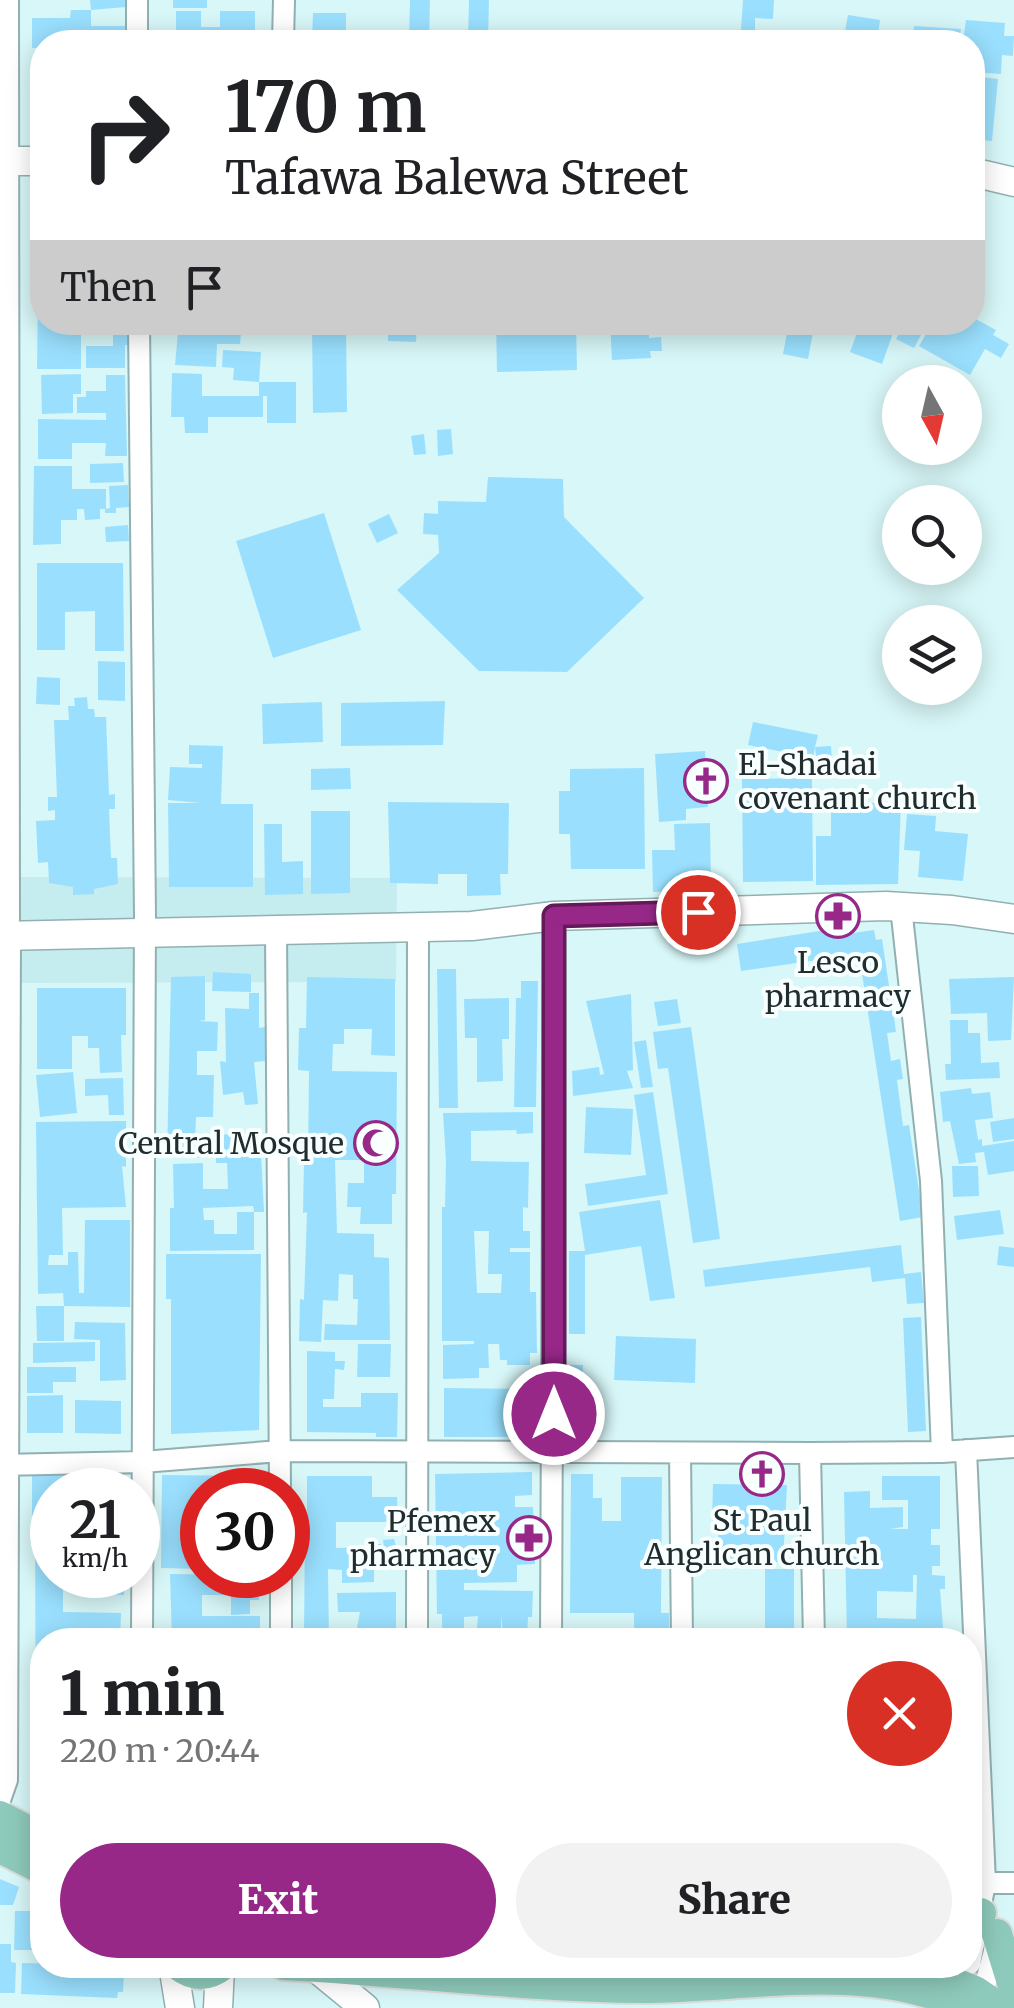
<!DOCTYPE html>
<meta charset="utf-8">
<style>
body{margin:0;font-family:Merriweather,serif;background:#f2f2f2;color:#202124;height:100vh;display:flex;flex-direction:column;font-size:38px;white-space:nowrap}
*{box-sizing:border-box;margin:0}
p{font-size:32px;color:#757577}
.icon{flex:none;width:55px;height:55px;fill:none;stroke:currentColor;stroke-width:2;stroke-linecap:round;stroke-linejoin:round}
.map{position:relative;flex:1;overflow:hidden}
.sheet{position:absolute;left:30px;top:1628px;width:952px;height:350px;display:flex;flex-direction:column;background:#fff;border-radius:40px;box-shadow:0 5px 25px #0003}
.sheet>*{flex:none}
.banner{position:absolute;left:30px;top:30px;width:955px;height:305px;border-radius:40px;box-shadow:0 5px 25px #0003;background:#fff;color:#202124;overflow:hidden}
.needle{width:65px;rotate:172deg}
.buttons{position:absolute;left:882px;top:365px;display:grid;gap:20px}
.buttons a{display:grid;place-items:center;width:100px;height:100px;border-radius:50%;background:#fff;box-shadow:0 5px 25px #0003;font-size:50px}
.speed{position:absolute;left:30px;top:1468px;display:flex;gap:20px;font-size:50px;font-weight:700;text-align:center}
.speed>*{display:grid;place-content:center;width:130px;height:130px;border-radius:50%;background:#fff;box-shadow:0 5px 25px #0003;line-height:1}
.speed small{font-size:25px;font-weight:400}
.speed .limit{border:15px solid #d22;background:#fff;color:#111}
.pin{position:absolute;display:grid;place-items:center;width:85px;height:85px;color:#fff;margin:-42px;border:5px solid #fff;border-radius:50%;box-shadow:0 2px 10px #0007}
.me{position:absolute;width:110px;margin:-55px;rotate:0deg;stroke-linejoin:round;filter:drop-shadow(0 0 8px #0008)}
.turn{display:flex;align-items:center;gap:35px;height:210px;padding:0 30px;font-size:45px}
.turn .icon{width:130px;height:130px;stroke-width:2.5}
.turn b{display:block;font-size:70px;line-height:85px}
.then{display:flex;align-items:center;height:95px;padding:0 30px;background:#0003;gap:20px;font-size:38px}
.round{display:grid;place-items:center;flex:none;width:105px;height:105px;border-radius:52px;background:#f2f2f2}
.head{display:flex;align-items:center;justify-content:space-between;height:170px;padding:0 30px}
h1{font-size:60px;font-weight:800;line-height:75px}
.primary-button{display:flex;gap:20px;margin-top:auto;padding:20px 30px}
.primary-button a{flex:1;height:115px;border-radius:60px;background:#972888;color:#fff;font-size:40px;font-weight:800;line-height:115px;text-align:center}
.primary-button a+a{background:#f2f2f2;color:#202124}
.map>svg:first-child{display:block}
.built{fill:#c5ecee}
.building{fill:#9ae0fe;fill-rule:evenodd}
.lines{fill:none;stroke-linecap:round;stroke-linejoin:round}
.street-casing{stroke:#93b0b1;stroke-width:24}
.secondary-casing{stroke:#93b0b1;stroke-width:31}
.primary-casing{stroke:#dbdddd;stroke-width:34}
.street{stroke:#fff;stroke-width:20}
.secondary{stroke:#fff;stroke-width:28}
.primary{stroke:#8ecabb;stroke-width:30}
.route-casing{stroke:#621a58;stroke-width:25}
.route{stroke:#972888;stroke-width:18}
.labels{text-anchor:middle;dominant-baseline:central;stroke-width:8;stroke-linejoin:round;paint-order:stroke}
.poi-label{font-size:30px;fill:#202c2d;stroke:#f9ffff}
</style>
<div class="map">
<svg width="1014" height="2008" viewBox="0 0 1014 2008">
<rect width="100%" height="100%" fill="#d8f7f8"/>
<path class="built" d="M0 877 397 878 396 982 0 983Z"/>
<path class="building" d="M90 0H126V7L91 10V26H125L124 42H42V48H32V18H70L71 10H91Z
M173 0H207V8H173Z
M410 0H430L429 42H409Z
M469 0H489L488 42H468Z
M743 0H774L773 19 755 18V30H741Z
M176 11H201V27H220V11H255V42H176Z
M313 13H346V42H312Z
M848 15 880 20 877 42H843Z
M966 20 1005 23 1004 36H1014L1013 56 1002 55 1001 74 972 72V42H963Z
M914 26 961 29 959 42H913Z
M39 56H42V141H31V92H38Z
M972 76 998 79 992 141 972 139Z
M37 190H42V279H38Z
M38 291H42V322H68V329H82V322H113V330L132 329 133 345H125V368H86V346H113V334L81 333V369H37Z
M972 317 996 330 993 335 1009 344 1001 358 985 349 970 375 919 346 933 322H972Z
M179 322H242L240 344H217L216 367 175 365Z
M312 322H346L347 412 313 413Z
M388 322H417L416 342 388 341Z
M496 322H576L577 370 497 372Z
M610 322H649V338L661 337 662 351H650L651 358 612 360Z
M789 322H815L808 359 783 354Z
M861 322H897L882 364 850 352Z
M905 322H928L914 348 896 339Z
M223 350 261 352 259 382H296V423H267V396H263V417H208V433H185L184 417H171L172 373 202 374V396H259V382L233 380 234 368 222 367Z
M81 374V394H73V413L42 414 41 375Z
M106 375H125L127 456H105L106 443H72V459H38V419L106 420V413H77V397H86V391H106Z
M451 429 453 454 438 456 437 430Z
M424 434 426 454 414 455 411 436Z
M123 463 124 482 90 483V464Z
M34 466H72V489H106V509H100V519L85 520 84 509H77V520H61V544L33 545Z
M488 477 563 479 564 517 644 598 567 672 479 671 397 590 439 553 438 535 423 534 424 513 438 514V501L486 502Z
M128 485 129 507 116 508V513H105V509L110 508 109 486Z
M324 513 361 630 273 658 236 541Z
M389 514 398 533 377 543 368 524Z
M128 525 129 541 106 542 105 527Z
M37 563H123L124 651H95V611L65 612V650H37Z
M98 661 125 662V701L98 700Z
M37 677 60 678V705L36 704Z
M87 697 88 709H94L95 717H106L109 795 115 794V809H109L111 858H117L118 884 94 889V894L73 895V887L49 883 48 862 38 863 36 821 55 820V810L48 811V797H57L54 720H69L68 706H75L74 698Z
M445 701 443 745 341 746V703Z
M322 702 323 742 263 744 262 704Z
M753 722 818 735 815 747 831 746 833 777 812 778 811 763H817L815 747 813 758 748 745Z
M189 745 223 746 221 804H253V887H169L168 803H200L168 800 170 767 202 768V764H189Z
M705 751 708 807 686 809V820L659 822 655 754Z
M350 768 351 789 311 790V769Z
M644 768 645 869H571L570 834H559V791H570V769Z
M812 778 813 881 743 882 742 779Z
M388 802 509 803 508 874H500L501 895 467 896V874H438V884L390 883Z
M831 803H901L898 884 816 885V836H831Z
M311 811H350V893L311 894Z
M907 814 936 816 935 831 968 834 963 881 918 877 920 851 904 850Z
M710 823 711 890 653 892 652 850H675L674 824Z
M264 824H282V862L303 861V894L265 895Z
M832 929 833 936 874 930 876 940 882 939 891 999 883 1000 885 1010 893 1009 896 1032 887 1033 891 1061 900 1059 903 1079 897 1080 903 1126 909 1125 923 1217 900 1221 859 954 741 971 737 944Z
M437 969H456L458 1108H439Z
M213 972 251 974V992L212 991Z
M205 976V1020L199 1021 218 1022 217 1051H197V1075H214L213 1117H196L195 1147 215 1148V1135L260 1133 264 1212H254V1250L170 1251V1208H174L173 1164 203 1163V1189H228L227 1163H216V1158L167 1157 171 977ZM253 1206 254 1212H237V1234H214V1220H204L203 1208Z
M307 977 395 979V1056L371 1055 372 1029H344V1044H333L332 1071 397 1072 396 1194H392V1224H360L361 1207H347L348 1183H364V1160H335L337 1233 374 1234V1257L389 1258 390 1340H324L325 1324 357 1325 358 1299H353V1275L339 1274 338 1301 323 1300 321 1342 299 1341 300 1299 304 1300 307 1212 303 1213 304 1160H308L309 1071 298 1070 299 1028H306Z
M1014 977 1011 1040 988 1041 987 1013 951 1014 949 979Z
M521 981H538L536 1107H514L516 998H521Z
M37 988H126V1035H121L122 1072 100 1073 99 1048H88V1036H72V1069H37Z
M249 993H259V1028L265 1027 266 1061 254 1062 258 1104 245 1105 243 1092 223 1095 220 1061 226 1062 225 1008 249 1009Z
M631 994 633 1070 627 1071 633 1088 573 1096 572 1071 599 1067 600 1075 604 1074 586 1001Z
M509 998V1039H502L503 1081 477 1082V1038H465L464 999Z
M677 999 681 1023 658 1026 654 1002Z
M950 1020H968V1033H980L981 1063 999 1062 1000 1078 946 1080 945 1064H951Z
M691 1027 720 1239 693 1243 668 1068 658 1069 653 1032Z
M646 1040 653 1087 641 1088 634 1042Z
M73 1072 77 1113 40 1117 36 1075Z
M123 1078 124 1115H109L108 1095 85 1096V1079Z
M971 1088 972 1094 990 1092 993 1118 975 1120 978 1140 982 1139V1146L1014 1141V1171L988 1175 984 1152 975 1153 976 1162 959 1164 950 1121 943 1122 940 1092Z
M653 1092 668 1194 588 1206 585 1184 646 1175 634 1095Z
M586 1107 633 1109 631 1155 584 1153Z
M533 1112V1133L517 1134 516 1130 471 1131V1161L529 1162 528 1208 523 1207V1231H530V1248H510V1252H530V1292H536L537 1353H530V1365H507V1360H500L499 1344H488L489 1368H479V1378L443 1379V1345L474 1344V1341H442V1207H445L446 1161 443 1113ZM474 1231H489L488 1274H502L501 1293H477Z
M1014 1118V1139L993 1142 990 1122Z
M126 1121V1167L122 1166 126 1207 62 1208 63 1255H49L48 1265H68V1252H78L79 1293H84L85 1220H130V1307L64 1306V1341H37L36 1306H64L63 1293 38 1294 36 1122Z
M952 1166H978L979 1196 953 1197Z
M660 1200 675 1298 650 1301 641 1246 585 1255V1334H569V1251H585L579 1212Z
M1000 1210 1004 1234 957 1240 954 1216Z
M901 1245 904 1274 921 1272 924 1303 907 1304 905 1278 872 1282 870 1267 705 1287 703 1270Z
M999 1246 1014 1248V1267L997 1265Z
M166 1254H261L259 1430 171 1434V1299H166Z
M921 1317 926 1431 908 1432 903 1318Z
M75 1322 125 1323 126 1380 100 1381V1340L74 1339Z
M616 1336 696 1339 695 1383 614 1380Z
M95 1342V1361L33 1363V1343Z
M358 1344H391L390 1377H357Z
M307 1351 335 1352V1361H345L344 1370 335 1369 334 1399H323V1407H361V1393H398L397 1437H376V1433L307 1432Z
M570 1365H583V1424H570Z
M27 1367H76V1382H53V1393H27Z
M444 1388 532 1389 531 1437H444Z
M63 1395V1433H27V1396Z
M75 1400 121 1401V1434L75 1433Z
M72 1470V1490H52L51 1493 52 1518H32V1471Z
M532 1472V1495L515 1496V1507H533L535 1564 517 1565V1582L464 1583V1590L533 1591 532 1617H528L527 1640H497V1631H503L501 1616V1628H477L478 1616 464 1617V1640H442V1614H437L435 1474Z
M571 1474H593V1498H602V1521H621V1477H662L661 1613H669V1639L595 1640 596 1632H634V1613H570Z
M162 1475 262 1476V1490H202V1569L161 1568Z
M307 1476H372V1497H397L398 1522H336V1548L374 1547 373 1544H381L382 1569H374V1582L342 1583V1570L328 1569 329 1640H304L305 1523H301L300 1511 307 1512Z
M882 1476H940V1529H931V1545H940V1566H932V1575L945 1576V1589H940L944 1640H922L921 1635H882L881 1640H847L844 1492 870 1491V1508L903 1507V1527L890 1529H908V1500H882ZM913 1575H917L916 1619 877 1618V1591L913 1592Z
M713 1484 787 1485 783 1562H718V1522L712 1521Z
M52 1523V1575H63V1612L121 1613 120 1640H42V1801H36L35 1524Z
M394 1539 400 1561 386 1563 383 1540Z
M765 1569H794V1640H713V1629H765Z
M170 1574 264 1575V1580H259V1600H250V1614L231 1615V1595H202V1616H260V1640L186 1637V1640H172Z
M94 1575H125L124 1595 93 1594Z
M396 1592V1640L355 1639 360 1612H338L337 1593Z
M0 1879 19 1887 13 1905H0Z
M15 1911H42V1950H14Z
M0 1944H11V1962L16 1963 15 1993H0Z
M22 1963 116 1965 124 1968 123 1992H118L117 1998 21 1994Z"/>
<g class="lines">
<g class="street-casing">
<path id="street" d="M8 0 9 920
M137 0V42
M283 42 284 0
M139 322 145 917 142 1640
M901 907 931 1181 942 1452
M276 931 280 1490
M966 1450 985 1883 970 1964
M680 1453 682 1640
M810 1453 814 1640
M0 1465 143 1462 280 1451 810 1453 942 1452 1014 1447
M281 1575V1640
M417 1640 418 928
M551 1640 554 916
M0 1800 7 1780 10 936
M985 1883H1014
M979 2007 996 1944"/>
</g>
<g class="secondary-casing">
<path id="secondary" d="M0 161H42
M972 172 1014 182
M0 936 472 926 554 916 886 906 952 910 1014 919
M173 1965 180 2008
M315 1967 365 2008
M218 2008 220 1968"/>
</g>
<g class="primary-casing">
<path id="primary" d="M0 1816 42 1838
M0 1848 42 1869
M970 1929 981 1913
M997 1934 1014 1989
M178 1965C193 1977 208 1977 223 1965
M284 1965C403 1971 523 1987 643 1988 749 1988 867 1959 967 2008
M946 1979 975 1991 1000 2008"/>
</g>
<use href="#street" class="street"/>
<use href="#secondary" class="secondary"/>
<use href="#primary" class="primary"/>
</g>
<g class="lines">
<g class="route-casing">
<path id="route" d="M554 1414V916L698 912"/>
</g>
<use href="#route" class="route"/>
</g>
<defs>
<g id="church-ring" transform="scale(2.25)"><circle r="9.5" fill="#f9ffff" stroke="#972888" stroke-width="1.5"/><path d="M-1.2-6h2.4v3.5h3.3v2.4h-3.3V6h-2.4V-.1h-3.3v-2.4h3.3Z" fill="#972888"/></g>
<g id="pharmacy-ring" transform="scale(2.25)"><circle r="9.5" fill="#f9ffff" stroke="#972888" stroke-width="1.5"/><path d="M-2-6h4v4h4v4h-4v4h-4v-4h-4v-4h4Z" fill="#972888"/></g>
<g id="mosque-ring" transform="scale(2.25)"><circle r="9.5" fill="#f9ffff" stroke="#972888" stroke-width="1.5"/><path d="M3.5-4.9A6 6 0 1 0 3.5 4.9A5 5 0 1 1 3.5-4.9Z" fill="#972888"/></g>
</defs>
<g fill-rule="evenodd">
<use href="#church-ring" x="706" y="781"/>
<use href="#pharmacy-ring" x="838" y="916"/>
<use href="#mosque-ring" x="376" y="1143"/>
<use href="#church-ring" x="762" y="1474"/>
<use href="#pharmacy-ring" x="529" y="1538"/>
</g>
<g class="labels">
<g class="poi-label">
<text x="738" y="764" text-anchor="start">El-Shadai<tspan x="738" dy="34">covenant church</tspan></text>
<text x="838" y="962">Lesco<tspan x="838" dy="34">pharmacy</tspan></text>
<text x="344" y="1143" text-anchor="end">Central Mosque</text>
<text x="762" y="1520">St Paul<tspan x="762" dy="34">Anglican church</tspan></text>
<text x="496" y="1521" text-anchor="end">Pfemex<tspan x="496" dy="34">pharmacy</tspan></text>
</g>
</g>
</svg>
<div class="buttons">
<a><svg class="needle" viewBox="-14 -14 28 28"><path d="M0-13l5 13h-10z" fill="#e53935"/><path d="M0 13l5-13h-10z" fill="#757577"/></svg></a>
<a><svg class="icon" aria-label="search" viewBox="0 0 24 24"><circle cx="10" cy="10" r="6"/><path d="M15 15l6 6"/></svg></a>
<a><svg class="icon" aria-label="layers" viewBox="0 0 24 24"><path d="M12 4l9 5-9 5-9-5zM3 14l9 5 9-5"/></svg></a>
</div>
<div class="speed"><div>21<small>km/h</small></div><div class="limit">30</div></div>
<div class="pin" style="left:698px;top:912px;background:#d93025"><svg class="icon" aria-label="arrive" viewBox="0 0 24 24"><path d="M6 21V4h12l-3 4 3 4H6"/></svg></div>
<svg class="me" style="left:554px;top:1414px" viewBox="-20 -20 40 40"><circle r="17" fill="#972888" stroke="#fff" stroke-width="3"/><path d="M0-11L8 9 0 5-8 9z" fill="#fff"/></svg>
<div class="banner">
<div class="turn"><svg class="icon" aria-label="right" viewBox="0 0 24 24"><path d="M7 20v-9h11M14 6l5 5-5 5"/></svg><div><b>170 m</b>Tafawa Balewa Street</div></div>
<div class="then">Then<svg class="icon" aria-label="arrive" viewBox="0 0 24 24"><path d="M6 21V4h12l-3 4 3 4H6"/></svg></div>
</div>
<section class="sheet">
<div class="head"><div><h1>1 min</h1><p>220 m · 20:44</p></div><a class="round" style="background:#d93025;color:#fff"><svg class="icon" aria-label="close" viewBox="0 0 24 24"><path d="M6 6l12 12M18 6L6 18"/></svg></a></div>
<div class="primary-button"><a>Exit</a><a>Share</a></div>
</section>
</div>
